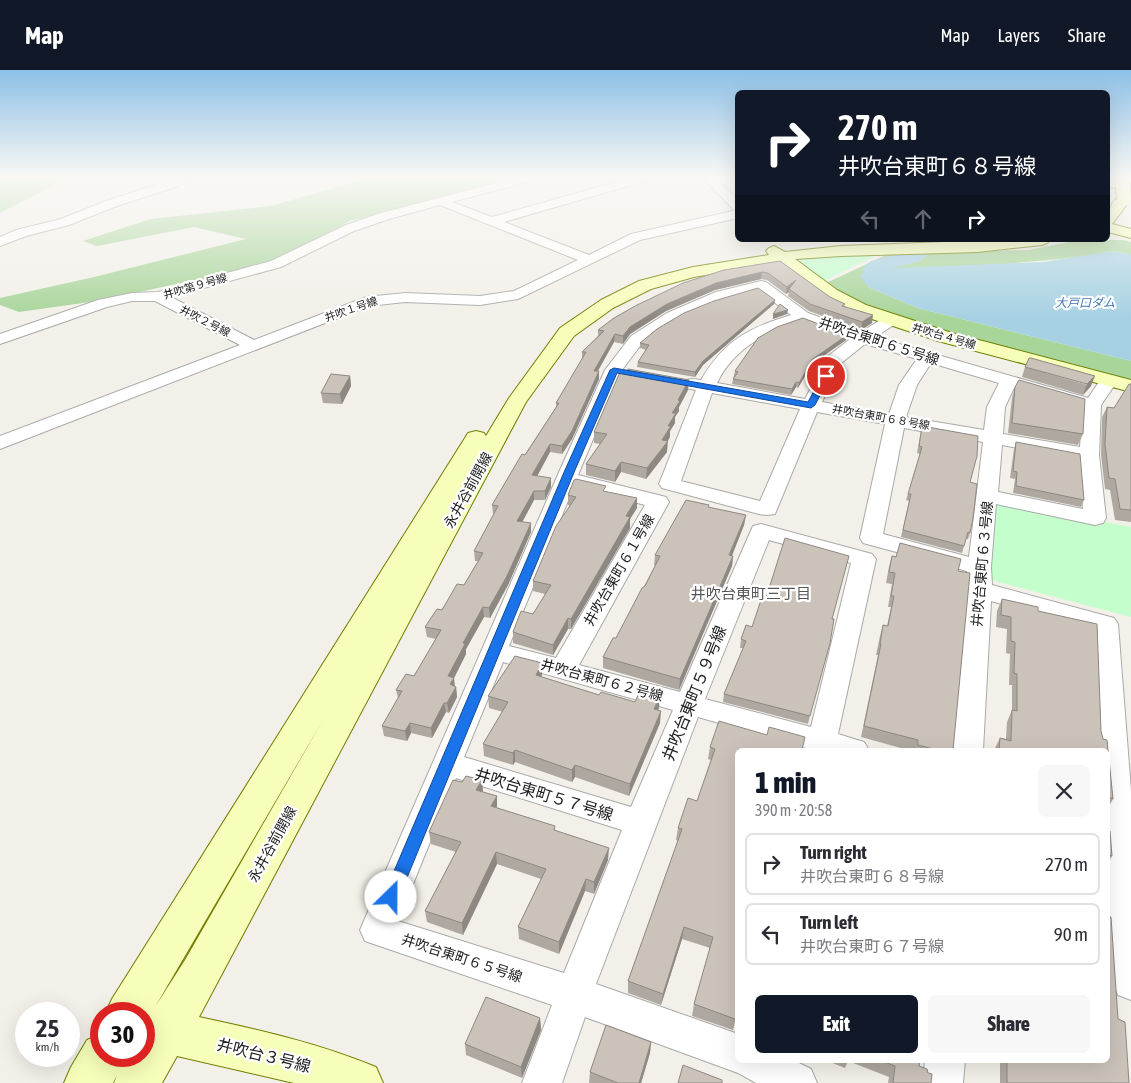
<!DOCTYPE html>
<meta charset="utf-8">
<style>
body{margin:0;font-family:"Asap Condensed","Noto Sans JP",sans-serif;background:#f7f7f7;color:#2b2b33;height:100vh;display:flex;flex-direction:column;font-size:19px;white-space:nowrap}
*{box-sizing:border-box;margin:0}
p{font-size:16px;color:#7c7c81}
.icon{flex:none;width:28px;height:28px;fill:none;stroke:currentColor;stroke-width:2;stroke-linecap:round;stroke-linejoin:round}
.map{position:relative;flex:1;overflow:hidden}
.sheet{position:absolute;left:735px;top:678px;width:375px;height:315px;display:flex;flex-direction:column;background:#fff;border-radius:8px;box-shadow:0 5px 20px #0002}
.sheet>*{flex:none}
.guide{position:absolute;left:735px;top:20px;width:375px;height:152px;border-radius:8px;box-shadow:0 5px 20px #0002;background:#111827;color:#fff;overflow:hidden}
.speed{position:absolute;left:15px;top:932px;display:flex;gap:10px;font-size:25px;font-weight:700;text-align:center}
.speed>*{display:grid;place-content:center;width:65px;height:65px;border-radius:50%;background:#fff;box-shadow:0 5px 20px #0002;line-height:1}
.speed small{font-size:12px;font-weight:400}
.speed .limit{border:8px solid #d22;background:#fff;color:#111}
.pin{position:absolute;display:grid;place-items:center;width:42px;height:42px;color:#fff;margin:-21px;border:2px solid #fff;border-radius:50%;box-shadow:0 1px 5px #0007}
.me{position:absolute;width:55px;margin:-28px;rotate:23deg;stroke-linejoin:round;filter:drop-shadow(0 0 4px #0008)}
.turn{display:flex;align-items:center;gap:18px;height:105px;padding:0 20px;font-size:22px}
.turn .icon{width:65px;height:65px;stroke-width:2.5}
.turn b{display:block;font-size:35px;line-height:42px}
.lanes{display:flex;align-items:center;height:48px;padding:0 20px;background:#0003;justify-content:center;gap:25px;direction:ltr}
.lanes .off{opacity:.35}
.round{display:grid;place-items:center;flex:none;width:52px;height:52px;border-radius:8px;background:#f7f7f7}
.head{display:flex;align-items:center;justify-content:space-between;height:85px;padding:0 20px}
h1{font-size:30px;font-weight:800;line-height:38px;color:#111827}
.primary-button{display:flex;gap:10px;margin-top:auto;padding:10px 20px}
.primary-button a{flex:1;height:58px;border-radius:8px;background:#111827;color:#fff;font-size:20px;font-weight:800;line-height:58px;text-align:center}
.primary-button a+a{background:#f7f7f7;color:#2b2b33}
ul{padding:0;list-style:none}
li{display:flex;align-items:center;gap:15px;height:62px;margin:0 10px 8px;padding:0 10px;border:2px solid #e1e1e2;border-radius:8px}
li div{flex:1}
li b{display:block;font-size:19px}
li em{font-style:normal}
header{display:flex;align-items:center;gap:30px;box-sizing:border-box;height:70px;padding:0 25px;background:#111827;color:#fff}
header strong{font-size:24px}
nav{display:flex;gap:28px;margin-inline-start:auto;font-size:18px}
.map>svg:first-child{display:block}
.forest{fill:#a8d59a}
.park{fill:#c4fecc}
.water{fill:#a6d1e3}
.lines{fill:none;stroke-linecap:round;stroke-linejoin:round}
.river{fill:#a6d1e3;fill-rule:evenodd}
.street-casing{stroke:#a9a9a9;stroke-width:2}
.secondary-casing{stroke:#6c8100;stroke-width:2}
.street{fill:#fff;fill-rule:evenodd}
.secondary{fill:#f7feba;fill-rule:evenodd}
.rail-casing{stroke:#707070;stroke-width:3}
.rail{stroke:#fff;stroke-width:2;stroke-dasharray:6;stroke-linecap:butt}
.secondary-bridge-casing{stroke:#6c8100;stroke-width:16;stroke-linecap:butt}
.secondary-bridge{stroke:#f7feba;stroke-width:14}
.wall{fill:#afa8a0}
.shaded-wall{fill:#8e8882}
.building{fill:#cbc3ba;stroke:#8e8882}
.route{fill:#1a73e8;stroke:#114b97}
.labels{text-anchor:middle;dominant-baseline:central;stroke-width:4.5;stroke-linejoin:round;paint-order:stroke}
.far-street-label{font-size:11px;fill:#222;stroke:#fff}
.far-water-label{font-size:12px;font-style:italic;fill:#4274b2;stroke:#fff}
.street-label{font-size:14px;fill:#222;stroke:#fff}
.neighbourhood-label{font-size:15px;fill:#555;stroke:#fff}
.near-street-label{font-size:16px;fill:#222;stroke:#fff}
</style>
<header>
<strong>Map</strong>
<nav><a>Map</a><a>Layers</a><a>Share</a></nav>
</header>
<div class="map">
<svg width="1131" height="1013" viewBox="0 0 1131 1013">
<rect width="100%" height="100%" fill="#f2f0e8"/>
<path class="forest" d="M0 107H58L62 111 0 143Z
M372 107H522L350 151 300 179 256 197 97 231 19 242 0 235V228L94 207 246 169 194 157 97 176 83 171 151 149 271 136Z
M1079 170H1123L1131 172V185L1113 181 1080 187 996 195 868 217 918 238 1131 291V311L910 251 855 230 826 213 886 185 954 181 1029 180Z"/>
<path class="park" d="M879 184 820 213 796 191 798 187Z
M994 430 1131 457V547L987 509Z"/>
<path class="water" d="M1113 181 1131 185V291L918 238 868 217 859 205 873 199 1044 192Z"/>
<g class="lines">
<path class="river" d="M920 170H942L921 191 885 200 873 205 865 204 862 199 871 191 907 182Z"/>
<g class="street-casing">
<path id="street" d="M179 107H194L175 117 114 137 69 155 26 166 0 176V167L16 160 61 149 106 131Z
M520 107H539L538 109 452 132 492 147 634 107H653L652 109 504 152 589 185 631 164 737 140H734L702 107H714L738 130V148L640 170 518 229 480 235 405 232 369 236 0 379V366L240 275 155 231H132L107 237 0 274V264L98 230 132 223 158 222 271 191 346 155 381 143ZM440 135 578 190 514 221 480 226 405 223 366 227 254 270 171 227 281 197 354 161 389 149Z
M761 211 766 212 808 243 861 262 885 247H897L899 250 897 253 875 267 1088 328 1103 306 1109 305 1115 306 1118 310 1101 335 1099 385 1106 448 1103 453 1095 455 996 434 991 497 992 515 1114 548 1118 554 1131 721V930L1118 925 1113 912 1108 836V680H1098L1093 559 991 531 983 680H953L968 520 967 501 863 473 860 468 885 354 817 342 775 444 767 445 759 444 662 418 659 414 696 320 686 318 683 314 686 310 692 309 701 310C724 271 748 258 791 245L758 220 726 228 677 249 643 272 622 300 578 405 666 427 669 432 579 595 680 622 753 456 761 454 872 484 876 489 838 664 864 672 869 680H805L806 678 698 647 596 914 738 964V990H793L811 999 817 1013H756L738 1003 585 947 562 1013H522L552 935 365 871 360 860 560 400 605 300 631 266 667 243 716 222ZM802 251 850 269 827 287 805 329 717 313C734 278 766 262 802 251ZM865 274 917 289 899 315 889 344 822 332 840 294ZM931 293 999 313 987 337 984 360 906 347 917 315ZM1014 318 1083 338 1080 377 1003 364 1005 337ZM712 323 800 339 760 431 681 411ZM904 358 983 372 969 487 883 464ZM1002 375 1079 389 1083 439 998 422ZM574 416 645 435 556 588 509 576ZM769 470 851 493 811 657 705 629ZM503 592 673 640 631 737 464 687ZM456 708 622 760 564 903 398 851Z
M925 990H965L963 1013H923Z"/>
</g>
<g class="secondary-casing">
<path id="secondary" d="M1108 109 1131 113V121L1108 117Z
M1124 125 1131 129 1112 154 1131 159V168L1108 162C1108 149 1107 129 1124 125Z
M999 170H1050L1047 173 1042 175 977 182 841 186 795 189 837 220 866 235 952 263 1131 310V322L938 271 854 243 825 228 779 192 694 207 651 219 613 238 574 266 526 332 199 947C260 960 318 973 376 997L383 1013H294L177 986 162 1013H114L117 1005 113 1013H64L71 997 87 970 101 964V986H125L122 994 127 986H144V944H105L112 929 465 368 468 363 476 361 484 363 486 366 509 328 560 258 601 230 639 211 693 197 769 185 766 181 769 178 774 176 785 182 841 176ZM323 650 185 890 155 937Z"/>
</g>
<use href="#street" class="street"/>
<use href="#secondary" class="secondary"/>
<g class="rail-casing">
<path id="rail" d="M1108 109 1131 113"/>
</g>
<use href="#rail" class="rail"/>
<g class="secondary-bridge-casing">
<path id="secondary-bridge" d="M1122 107 1124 129"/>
</g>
<use href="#secondary-bridge" class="secondary-bridge"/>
</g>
<path class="wall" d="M780 191 830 227 845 234 844 236 872 253 861 260 809 241 788 226 789 222 786 224 767 210 761 209 715 220 666 241 630 264 623 274 614 272 598 301H599V309L572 369 562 384 550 382 537 406 551 417 545 430H534L522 452 531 453V462L508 515 490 548 484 547 466 579V584L454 608V616L456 617 457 627 449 643 446 642 432 668 411 663 407 671 384 666 382 656 398 628 396 620 414 606 436 569 427 567 425 557 464 515 478 491H475L474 481 494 445 493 444 492 435 556 337V333L582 290V282L598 266V260Z
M775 230 774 234 703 295 695 307 637 297 638 292 646 280 640 278V273Z
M846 270 812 294 798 318 796 317 791 325 732 314 735 301Z
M1025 297 1091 316 1083 325 1022 307Z
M350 306 351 316 342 334 323 333 321 323Z
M1131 314V452L1115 450 1110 420 1105 419 1101 385 1102 347 1107 337 1114 338Z
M1015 317 1083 364 1078 375 1008 363 1012 328Z
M688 320 679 337V341L675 347V353L670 361V367L667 371V382L646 409 621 402 615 412 586 405V394L600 374 594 373V362Z
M922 356 970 412V463L968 469H966L962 483 901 467 909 431 906 430 920 384 917 383Z
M1016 372 1084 430 1081 437 1013 423 1015 409 1010 408 1014 379Z
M606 422 637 438 630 449V458L571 559H568L553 585 513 573V562L533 544 545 524 533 521V511L570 436 568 435V425Z
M709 438 746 445 744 455 732 486H733L732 496 679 620 603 598V587L616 568 655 496 654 495 655 485Z
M900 473 958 501 953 680H908L861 667 878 585H876L880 566 883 555 887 556 891 537H888L892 514 886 513 889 497 892 486 896 487Z
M1002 529 1038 537V541L1097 554 1101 661 1103 669 1107 670 1113 729 1108 738V680H994L1000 668 1006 669 1007 652 1012 640V615H1009L1010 584 1006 583 1007 559 996 557 997 541Z
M832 549H834L808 654 723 632 724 624 743 578H740L741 569 752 557Z
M542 593V605L541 607 599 625 659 638 658 640 660 653 629 726 575 707 572 712 515 692 513 695 484 686 483 674 503 642 489 638 488 626Z
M767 665 805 667 738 680V940L733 960 692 946 694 934 710 878 682 869 661 935 628 923V911L678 771 676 770 678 758 697 731 711 690 708 689 710 677Z
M482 710 483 722 497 726V738L555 756V760L608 790 594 824 585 821 559 884 519 869 518 857 541 809 497 794 463 865 427 852 425 841 456 782 431 774 429 762 462 712Z
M1108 761 1112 786 1108 793Z
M540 948 541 960 522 1008 466 985 465 974Z
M1118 949 1129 1013H1000V990H1108Z
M651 972 650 983 641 1013H589L590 1002Z
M825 990H920L919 996 928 1003 931 1013H888L889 1007 848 991 845 998Z"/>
<path class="shaded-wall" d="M762 202 761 209 715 220 666 241 630 264 623 274V266L630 257 667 234 716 213Z
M796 210 789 219V222L786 224 787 217Z
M775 230 774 234 703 295 695 307V302L703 291Z
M788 240 787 244 773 249V244Z
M873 245 872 253 861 260 862 252Z
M615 264 614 272 593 309 594 301Z
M847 265 846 270 812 294 798 318 799 313 813 289Z
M599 301V309L572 369 562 384V376Z
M350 306 351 316 342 334 340 324Z
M1095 306 1091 316 1083 325 1087 314Z
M689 310 688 320 679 337V341L675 347V353L670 361V367L666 374 668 371 667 382 646 409 647 398 662 370 678 330Z
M796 312V317L791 325 792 319Z
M550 374V382L533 414 532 405Z
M621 392V402L615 412V401Z
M551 408V417L545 430V421Z
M534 421V430L518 460 517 451Z
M637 428V438L630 449V458L571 559V549L626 446Z
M746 445 744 455 728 495 729 485Z
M531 453V462L508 515 490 548 489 538Z
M733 486 732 496 679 620 680 609Z
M483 537 484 547 466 579V584L454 608 455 617 451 623 448 606 463 573Z
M568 548V559L553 585V575Z
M542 593V605L536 617V605Z
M456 617 457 627 449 643 447 633Z
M660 626 659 638 653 651 654 639Z
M444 633 446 642 432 668 431 658Z
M661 641 660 653 629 726 630 714Z
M410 653 411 663 407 671 405 661Z
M515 680V692L513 695V683Z
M575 695V707L572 712V700Z
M482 710 483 722 476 720Z
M497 726V738L491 736Z
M609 778 608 790 594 824V812Z
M496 782 497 794 463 865 462 853Z
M586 809 585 821 559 884V872Z
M684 857 682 869 661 935 663 924Z
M540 948 541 960 522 1008 521 997Z
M651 972 650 983 641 1013H639Z"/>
<path class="building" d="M780 191 830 227 845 234 842 236 873 245 862 252 810 234 789 219 796 210 787 217 768 203 762 202 716 213 667 234 630 257 623 266 615 264 594 301H599L572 361 562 376 550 374 532 405 551 408 545 421H534L517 451 531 453 507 506 489 538 483 537 463 573 465 574 448 606 454 608 450 614 456 617 447 633H444L431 658 410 653 405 661 382 656 402 621 396 620 406 604 414 606 441 560 425 557 437 539 442 540 457 514 464 515 483 483 474 481 498 436 492 435 522 384 525 385 559 333H556L586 282H582L604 261 598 260 614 248 635 236 683 213 724 200Z
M758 218 775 230 703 291 695 302 638 292 649 275 640 273 657 259 684 243 714 231Z
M780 234 788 240 773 244Z
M803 248 847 265 813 289 799 313 796 312 792 319 733 309 738 302 735 301 758 268 777 257Z
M1029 288H1031L1095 306 1087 314 1025 297Z
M628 299 689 310 678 330 680 331 672 343H676L668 356H671L662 370 668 371 647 398 621 392 615 401 586 394 607 364 594 362 620 302 626 303Z
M331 304 350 306 340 324 321 323Z
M1019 310 1085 329 1083 364 1012 353 1015 317Z
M1129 314H1131V440L1120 439 1115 409 1109 408 1105 374 1107 337 1114 338Z
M922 356 978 366 977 386 970 412 977 414 973 448 970 463 968 462 964 476 903 460 911 424H908L922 377 919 376Z
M1016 372 1080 384 1084 430 1016 416 1017 402 1013 401Z
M576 409 606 416 603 421 637 428 626 446 630 447 571 549 568 548 553 575 513 562 521 541 533 544 551 515 533 511 556 456 576 427 568 425 574 410Z
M686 430 709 435 708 437 746 445 729 485 733 486 680 609 603 587 613 568H616L642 518 645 516 660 486 655 485Z
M785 468 849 486 832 549H834L830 573 810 646 724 624 746 571 741 569 746 555 752 557 761 530 765 531Z
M900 473 961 489 958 501 970 503 953 680H937L918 675V670L864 656 881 574H880L883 555 888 556 894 526H891L895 503 889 502 892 486 896 487Z
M1002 529 1038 537V541L1097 554 1101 661 1103 669 1107 670 1113 729 1108 727V680H999L1000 668 1011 671 1012 640 1017 641V604L1014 603 1015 572 1011 571V547L1001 545Z
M515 586 542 593 536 605 599 625 601 622 635 632 640 621 660 626 654 639 661 641 630 714 575 695 572 700 515 680 513 683 483 674 508 632 488 626Z
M719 651 767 665 769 657 805 667 802 680H738V940L735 949 694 934 713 867 684 857 663 924 628 911 682 759 678 758 688 728 697 731 715 679 710 677Z
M466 706 482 710 476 720 497 726 491 736 555 756 554 760 609 778 594 812 586 809 559 872 518 857 546 799 496 782 462 853 425 841 461 772 429 762 453 710 462 712Z
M1108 761H1110L1112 786 1108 785Z
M1108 846 1111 847 1118 949 1125 952 1129 1013H1007V990H1108Z
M486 927 540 948 521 997 465 974Z
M606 955 651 972 639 1013H618L590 1002Z
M879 990H920L919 996 927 999 928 1003 932 1004 931 1013H893L895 996Z
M683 995 722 1010V1013H678Z"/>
<linearGradient id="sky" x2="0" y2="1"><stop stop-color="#8dc0e6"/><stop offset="0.43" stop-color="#f9f8f5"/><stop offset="1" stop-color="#f9f8f5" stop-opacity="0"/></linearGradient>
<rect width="1131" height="249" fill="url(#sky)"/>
<path class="route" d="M614 298 808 332 823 304 830 306 815 335 811 338 617 303 575 400 399 827 397 832 391 834 385 832 383 827 565 400 610 300Z"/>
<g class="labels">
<g class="far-street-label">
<text transform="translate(195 216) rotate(-16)">井吹第９号線</text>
<text transform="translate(351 239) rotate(-19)">井吹１号線</text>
<text transform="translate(205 251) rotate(27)">井吹２号線</text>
<text transform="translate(944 266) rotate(16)">井吹台４号線</text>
<text transform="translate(881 347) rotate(10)">井吹台東町６８号線</text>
</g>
<g class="far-water-label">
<text x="1085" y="233">大戸口ダム</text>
</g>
<g class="street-label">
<text transform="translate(879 271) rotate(18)">井吹台東町６５号線</text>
<text transform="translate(468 420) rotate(-61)">永井谷前開線</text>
<text transform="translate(982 494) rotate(-85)">井吹台東町６３号線</text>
<text transform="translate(619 500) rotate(-60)">井吹台東町６１号線</text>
<text transform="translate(602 610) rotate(15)">井吹台東町６２号線</text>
<text transform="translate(272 774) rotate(-61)">永井谷前開線</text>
<text transform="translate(462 888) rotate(18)">井吹台東町６５号線</text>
</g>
<g class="neighbourhood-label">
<text x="751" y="523">井吹台東町三丁目</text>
</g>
<g class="near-street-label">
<text transform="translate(694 623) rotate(-68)">井吹台東町５９号線</text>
<text transform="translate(544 724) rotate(17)">井吹台東町５７号線</text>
<text transform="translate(264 985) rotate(14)">井吹台３号線</text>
</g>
</g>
</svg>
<div class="speed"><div>25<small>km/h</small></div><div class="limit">30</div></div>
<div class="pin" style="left:826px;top:306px;background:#d93025"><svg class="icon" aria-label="arrive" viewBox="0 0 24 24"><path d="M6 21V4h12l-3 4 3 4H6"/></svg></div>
<svg class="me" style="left:391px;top:827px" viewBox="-20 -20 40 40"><circle r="19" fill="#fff"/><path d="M0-13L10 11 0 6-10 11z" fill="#1a73e8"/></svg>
<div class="guide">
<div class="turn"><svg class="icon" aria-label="right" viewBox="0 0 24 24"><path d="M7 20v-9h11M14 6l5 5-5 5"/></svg><div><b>270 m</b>井吹台東町６８号線</div></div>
<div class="lanes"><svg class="icon off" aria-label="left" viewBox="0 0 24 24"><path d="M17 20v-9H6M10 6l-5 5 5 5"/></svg><svg class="icon off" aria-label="ahead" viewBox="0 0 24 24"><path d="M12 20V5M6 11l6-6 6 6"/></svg><svg class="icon" aria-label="right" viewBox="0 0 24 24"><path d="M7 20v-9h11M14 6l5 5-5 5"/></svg></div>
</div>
<section class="sheet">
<div class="head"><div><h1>1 min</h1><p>390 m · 20:58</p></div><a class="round"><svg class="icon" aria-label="close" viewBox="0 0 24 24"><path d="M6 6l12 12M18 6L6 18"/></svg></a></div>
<ul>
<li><svg class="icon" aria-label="right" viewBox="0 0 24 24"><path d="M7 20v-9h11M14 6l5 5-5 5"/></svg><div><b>Turn right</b><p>井吹台東町６８号線</p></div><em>270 m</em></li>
<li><svg class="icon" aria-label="left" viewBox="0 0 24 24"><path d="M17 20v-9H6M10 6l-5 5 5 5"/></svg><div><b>Turn left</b><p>井吹台東町６７号線</p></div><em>90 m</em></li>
</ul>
<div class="primary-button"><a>Exit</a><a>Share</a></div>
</section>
</div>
